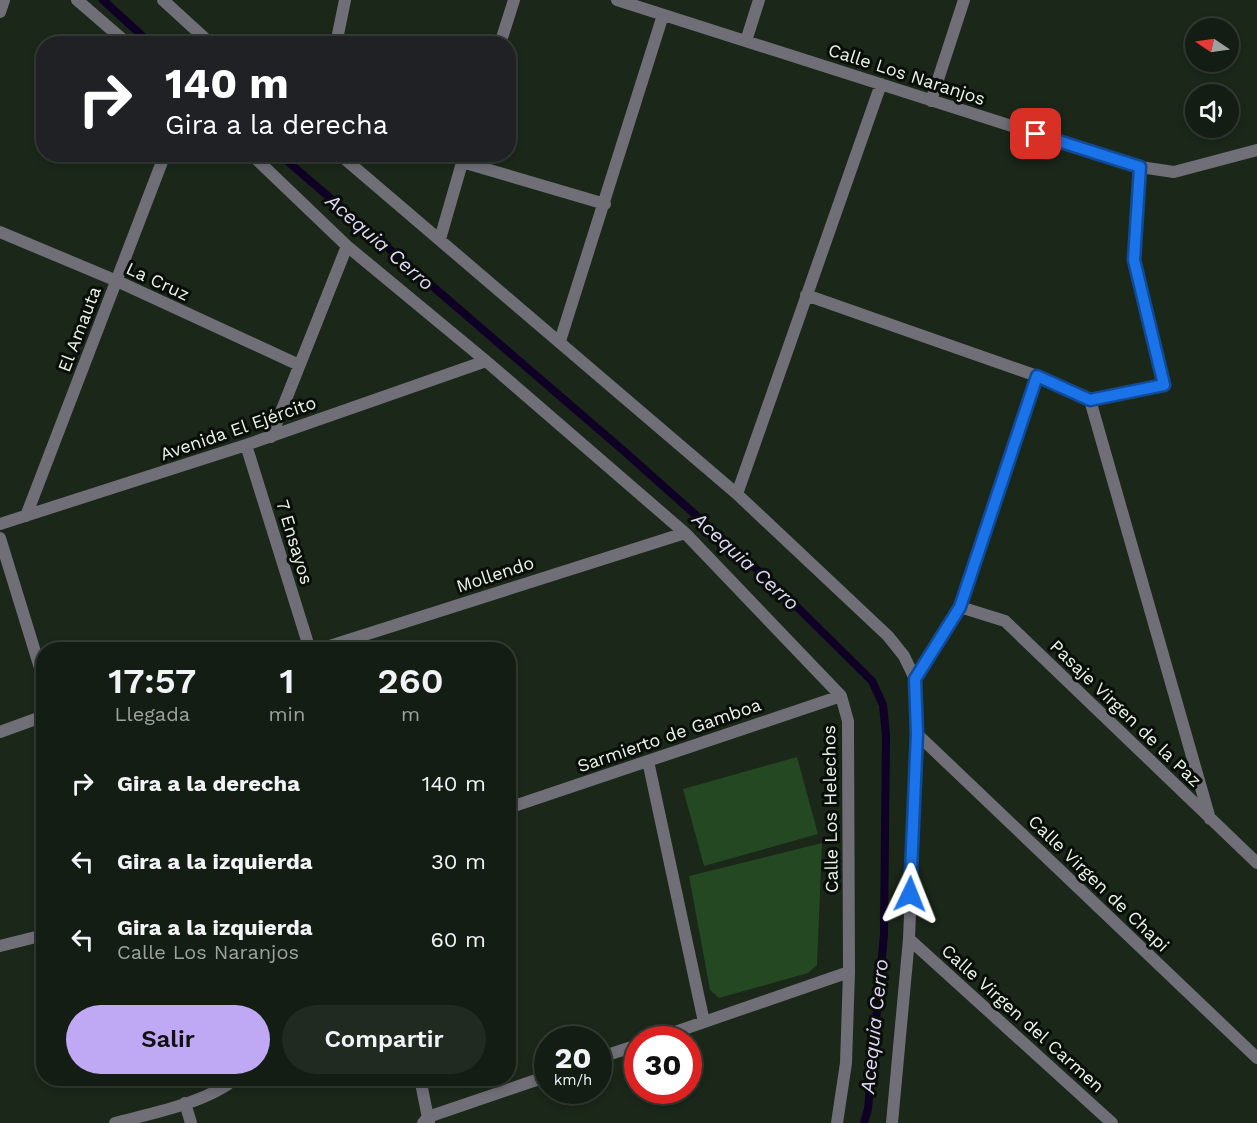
<!DOCTYPE html>
<html lang="es">
<meta charset="utf-8">
<style>
body{margin:0;font-family:"Work Sans",sans-serif;background:#212a21;color:#f1f3f6;height:100vh;display:flex;flex-direction:column;font-size:22px;white-space:nowrap}
*{box-sizing:border-box;margin:0}
p{font-size:20px;color:#9da2a0}
.icon{flex:none;width:33px;height:33px;fill:none;stroke:currentColor;stroke-width:2;stroke-linecap:round;stroke-linejoin:round}
.map{position:relative;flex:1;overflow:hidden}
.side{position:absolute;left:36px;top:642px;width:480px;height:444px;display:flex;flex-direction:column;background:#141d13;border-radius:24px;box-shadow:0 3px 9px #0003,0 0 0 2px #333b33}
.side>*{flex:none}
.hud{position:absolute;left:36px;top:36px;width:480px;height:126px;border-radius:24px;box-shadow:0 3px 9px #0003,0 0 0 2px #333b33;background:#202124;color:#fff;overflow:hidden}
.needle{width:39px;rotate:283deg}
.controls{position:absolute;left:1185px;top:18px;display:grid;gap:12px}
.controls a{display:grid;place-items:center;width:54px;height:54px;border-radius:50%;background:#141d13;box-shadow:0 3px 9px #0003,0 0 0 2px #333b33;font-size:30px}
.speed{position:absolute;left:534px;top:1026px;display:flex;gap:12px;font-size:30px;font-weight:700;text-align:center}
.speed>*{display:grid;place-content:center;width:78px;height:78px;border-radius:50%;background:#141d13;box-shadow:0 3px 9px #0003,0 0 0 2px #333b33;line-height:1}
.speed small{font-size:15px;font-weight:400}
.speed .limit{border:9px solid #d22;background:#fff;color:#111}
.pin{position:absolute;display:grid;place-items:center;width:51px;height:51px;color:#fff;margin:-26px;border-radius:12px;box-shadow:0 3px 9px #0006}
.me{position:absolute;width:66px;margin:-33px;rotate:2deg;stroke-linejoin:round;filter:drop-shadow(0 0 4px #0008)}
.turn{display:flex;align-items:center;gap:21px;height:126px;padding:0 30px;font-size:27px}
.turn .icon{width:78px;height:78px;stroke-width:2.5}
.turn b{display:block;font-size:42px;line-height:51px}
.eta{display:flex;justify-content:space-evenly;align-items:center;height:102px;text-align:center}
.eta b{font-size:36px;font-weight:600;line-height:42px}
.button{display:flex;gap:12px;margin-top:auto;padding:12px 30px}
.button a{flex:1;height:69px;border-radius:36px;background:#bfa8f4;color:#111;font-size:24px;font-weight:600;line-height:69px;text-align:center}
.button a+a{background:#212a21;color:#f1f3f6}
ul{padding:0;list-style:none}
li{display:flex;align-items:center;gap:18px;height:78px;padding:0 30px}
li div{flex:1}
li b{display:block;font-size:22px}
li em{font-style:normal}
.map>svg:first-child{display:block}
.green{fill:#244822}
.lines{fill:none;stroke-linecap:round;stroke-linejoin:round}
.stream{stroke:#0f0026;stroke-width:8}
.minor{stroke:#706e77;stroke-width:12}
.route-casing{stroke:#114b97;stroke-width:15}
.route{stroke:#1a73e8;stroke-width:10}
.labels{text-anchor:middle;dominant-baseline:central;stroke-width:6;stroke-linejoin:round;paint-order:stroke}
.street-label{font-size:18px;fill:#ebf4ea;stroke:#090e08}
.water-label{font-size:20px;font-style:italic;fill:#dfd7f7;stroke:#090e08}
</style>
<div class="map">
<svg width="1257" height="1123" viewBox="0 0 1257 1123">
<rect width="100%" height="100%" fill="#1a2719"/>
<path class="green" d="M797 757 818 834 704 866 683 789Z
M822 843 817 965 808 973 719 998 710 990 689 876Z"/>
<g class="lines">
<path class="stream" d="M103 0 151 44
M279 154 625 452 780 590 872 681 883 705 886 735 884 934 868 1109 864 1123"/>
<path class="minor" d="M77 0 128 44
M163 0 211 44
M617 0 1140 167 1174 172 1257 150
M0 12 4 0
M746 41 759 0
M336 44 345 0
M500 44 514 0
M931 101 964 0
M251 154 347 246 486 361 685 533 841 696 848 721 849 972 846 1063 837 1123
M339 154 737 494 888 636 904 656 915 679 917 734 909 939 892 1123
M462 162 605 204
M0 232 117 281 299 365
M440 239 464 156
M806 295 1037 376 1090 400 1164 385 1134 260 1140 167
M560 341 663 15
M1090 400 1210 819
M271 437 347 246
M246 445 310 650
M737 494 881 84
M26 516 165 154
M0 524 246 445 486 361
M0 538 44 681
M960 607 1005 621 1257 863
M317 650 685 533
M915 679 960 607 1037 376
M0 732 44 716
M917 734 1257 1058
M648 761 704 1022
M508 808 841 696
M909 939 1112 1123
M0 946 44 935
M652 1040 849 972
M598 1058 638 1045
M420 1078 429 1123
M185 1103 191 1123
M115 1123C152 1113 207 1103 236 1078
M423 1123 428 1117 548 1076"/>
</g>
<g class="lines">
<g class="route-casing">
<path id="route" d="M910 894 917 734 915 679 960 607 1037 376 1090 400 1164 385 1134 260 1140 167 1036 134"/>
</g>
<use href="#route" class="route"/>
</g>
<g class="labels">
<g class="street-label">
<text transform="translate(907 74) rotate(18)">Calle Los Naranjos</text>
<text transform="translate(158 281) rotate(25)">La Cruz</text>
<text transform="translate(79 329) rotate(-69)">El Amauta</text>
<text transform="translate(238 428) rotate(-19)">Avenida El Ejército</text>
<text transform="translate(295 542) rotate(73)">7 Ensayos</text>
<text transform="translate(495 574) rotate(-18)">Mollendo</text>
<text transform="translate(1126 713) rotate(44)">Pasaje Virgen de la Paz</text>
<text transform="translate(669 735) rotate(-19)">Sarmierto de Gamboa</text>
<text transform="translate(830 809) rotate(-91)">Calle Los Helechos</text>
<text transform="translate(1099 883) rotate(44)">Calle Virgen de Chapi</text>
<text transform="translate(1023 1018) rotate(42)">Calle Virgen del Carmen</text>
</g>
<g class="water-label">
<text transform="translate(380 242) rotate(41)">Acequia Cerro</text>
<text transform="translate(746 561) rotate(42)">Acequia Cerro</text>
<text transform="translate(874 1026) rotate(-84)">Acequia Cerro</text>
</g>
</g>
</svg>
<div class="controls">
<a><svg class="needle" viewBox="-14 -14 28 28"><path d="M0-13l5 13h-10z" fill="#e53935"/><path d="M0 13l5-13h-10z" fill="#9da2a0"/></svg></a>
<a><svg class="icon" aria-label="sound" viewBox="0 0 24 24"><path d="M4 9h4l5-4v14l-5-4H4zM17 9q2 3 0 6"/></svg></a>
</div>
<div class="speed"><div>20<small>km/h</small></div><div class="limit">30</div></div>
<div class="pin" style="left:1036px;top:134px;background:#d93025"><svg class="icon" aria-label="arrive" viewBox="0 0 24 24"><path d="M6 21V4h12l-3 4 3 4H6"/></svg></div>
<svg class="me" style="left:910px;top:894px" viewBox="-20 -20 40 40"><path d="M0-17L14 15 0 8-14 15z" fill="#1a73e8" stroke="#fff" stroke-width="4"/></svg>
<div class="hud">
<div class="turn"><svg class="icon" aria-label="right" viewBox="0 0 24 24"><path d="M7 20v-9h11M14 6l5 5-5 5"/></svg><div><b>140 m</b>Gira a la derecha</div></div>
</div>
<section class="side">
<div class="eta">
<div><b>17:57</b><p>Llegada</p></div>
<div><b>1</b><p>min</p></div>
<div><b>260</b><p>m</p></div>
</div>
<ul>
<li><svg class="icon" aria-label="right" viewBox="0 0 24 24"><path d="M7 20v-9h11M14 6l5 5-5 5"/></svg><div><b>Gira a la derecha</b></div><em>140 m</em></li>
<li><svg class="icon" aria-label="left" viewBox="0 0 24 24"><path d="M17 20v-9H6M10 6l-5 5 5 5"/></svg><div><b>Gira a la izquierda</b></div><em>30 m</em></li>
<li><svg class="icon" aria-label="left" viewBox="0 0 24 24"><path d="M17 20v-9H6M10 6l-5 5 5 5"/></svg><div><b>Gira a la izquierda</b><p>Calle Los Naranjos</p></div><em>60 m</em></li>
</ul>
<div class="button"><a>Salir</a><a>Compartir</a></div>
</section>
</div>
